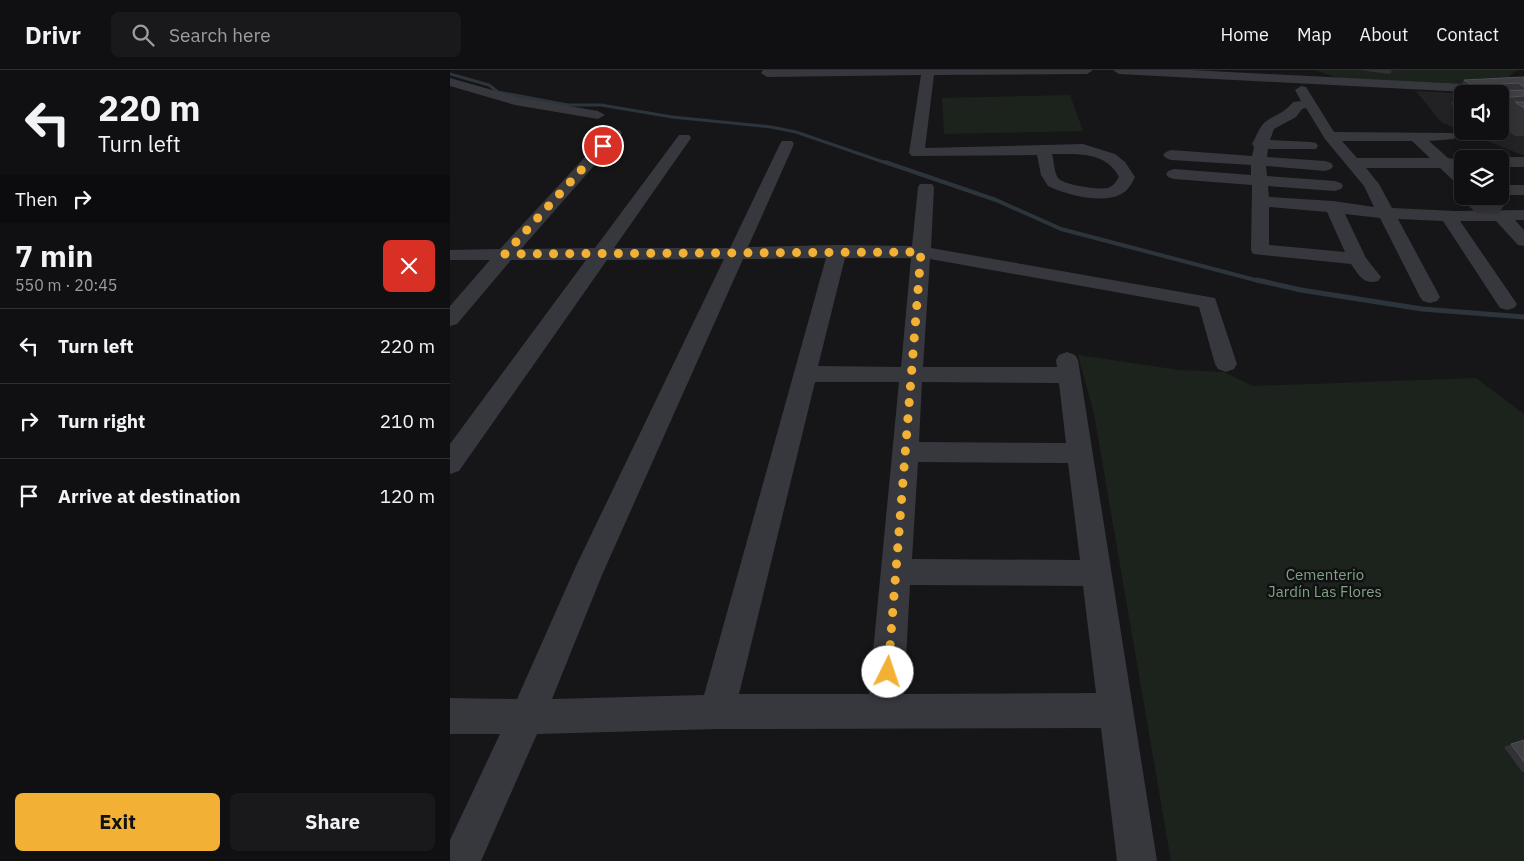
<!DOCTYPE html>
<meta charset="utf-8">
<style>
body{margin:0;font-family:"IBM Plex Sans",sans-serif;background:#19191b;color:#f1f3f6;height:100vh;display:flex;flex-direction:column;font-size:19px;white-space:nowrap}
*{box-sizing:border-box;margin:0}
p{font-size:16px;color:#9c9d9f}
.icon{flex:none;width:28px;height:28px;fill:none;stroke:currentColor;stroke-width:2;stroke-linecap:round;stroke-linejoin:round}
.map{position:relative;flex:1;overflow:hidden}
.panel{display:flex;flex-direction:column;background:#101012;width:450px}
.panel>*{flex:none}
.banner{background:#101012;color:#f1f3f6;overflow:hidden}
.fabs{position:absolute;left:1004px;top:15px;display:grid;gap:10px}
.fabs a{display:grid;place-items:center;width:55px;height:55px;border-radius:8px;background:#101012;box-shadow:0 2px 8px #0003,0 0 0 1px #303032;font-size:25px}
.pin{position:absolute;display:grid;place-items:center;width:42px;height:42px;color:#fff;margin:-21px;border:2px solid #fff;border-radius:50%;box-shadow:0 1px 5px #0007}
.me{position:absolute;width:55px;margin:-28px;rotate:4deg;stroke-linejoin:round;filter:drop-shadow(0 0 4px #0008)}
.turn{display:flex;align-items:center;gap:18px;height:105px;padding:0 15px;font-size:22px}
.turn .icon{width:65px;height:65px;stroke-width:2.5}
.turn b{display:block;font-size:35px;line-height:42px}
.then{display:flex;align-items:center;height:48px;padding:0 15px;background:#0003;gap:10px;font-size:19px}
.round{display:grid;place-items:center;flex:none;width:52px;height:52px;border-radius:8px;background:#19191b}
.overview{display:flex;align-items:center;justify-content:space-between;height:85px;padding:0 15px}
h1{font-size:30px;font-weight:800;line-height:38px}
.primary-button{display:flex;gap:10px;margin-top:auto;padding:10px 15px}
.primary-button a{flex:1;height:58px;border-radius:8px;background:#f2b134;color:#111;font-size:20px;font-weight:800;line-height:58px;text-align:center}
.primary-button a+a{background:#19191b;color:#f1f3f6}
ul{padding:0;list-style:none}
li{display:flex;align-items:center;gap:15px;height:75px;padding:0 15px;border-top:1px solid #303032}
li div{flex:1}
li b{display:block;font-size:19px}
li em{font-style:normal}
header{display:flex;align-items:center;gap:30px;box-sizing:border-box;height:70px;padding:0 25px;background:#101012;border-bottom:1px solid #303032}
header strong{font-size:24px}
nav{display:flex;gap:28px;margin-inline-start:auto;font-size:18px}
.search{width:350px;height:45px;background:#19191b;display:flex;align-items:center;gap:12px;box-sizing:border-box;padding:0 18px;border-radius:8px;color:#9c9d9f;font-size:19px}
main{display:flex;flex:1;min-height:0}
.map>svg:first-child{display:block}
.built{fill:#222225}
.green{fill:#1c231d}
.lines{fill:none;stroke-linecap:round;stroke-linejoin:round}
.stream-far2{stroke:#2c353c;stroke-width:3}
.stream-far1{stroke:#2c353c;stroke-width:4}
.stream{stroke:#2c353c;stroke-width:5}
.minor{fill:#37383d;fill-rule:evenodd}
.wall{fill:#323236}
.shaded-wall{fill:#212124}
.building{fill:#3f3f44;stroke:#4f5156}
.route{stroke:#f2b134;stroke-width:9;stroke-dasharray:0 16.2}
.labels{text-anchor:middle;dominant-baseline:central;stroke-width:5;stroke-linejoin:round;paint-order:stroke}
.park-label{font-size:15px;fill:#7fa381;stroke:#111113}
</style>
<header>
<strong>Drivr</strong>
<div class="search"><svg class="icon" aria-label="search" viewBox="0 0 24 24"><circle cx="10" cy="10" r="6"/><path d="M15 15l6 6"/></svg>Search here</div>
<nav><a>Home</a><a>Map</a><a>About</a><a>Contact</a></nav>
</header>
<main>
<section class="panel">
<div class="banner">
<div class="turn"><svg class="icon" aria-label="left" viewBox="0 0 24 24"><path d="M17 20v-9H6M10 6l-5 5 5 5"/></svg><div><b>220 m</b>Turn left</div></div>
<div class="then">Then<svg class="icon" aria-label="right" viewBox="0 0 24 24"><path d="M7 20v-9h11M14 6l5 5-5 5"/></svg></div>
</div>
<div class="overview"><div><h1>7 min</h1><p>550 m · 20:45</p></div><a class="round" style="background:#d93025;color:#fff"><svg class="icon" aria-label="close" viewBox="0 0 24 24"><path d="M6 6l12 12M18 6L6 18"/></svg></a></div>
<ul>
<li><svg class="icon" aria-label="left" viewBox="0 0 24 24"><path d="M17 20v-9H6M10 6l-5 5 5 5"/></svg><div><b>Turn left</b></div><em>220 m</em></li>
<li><svg class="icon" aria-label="right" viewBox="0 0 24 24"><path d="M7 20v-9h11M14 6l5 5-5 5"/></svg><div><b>Turn right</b></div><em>210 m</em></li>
<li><svg class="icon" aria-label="arrive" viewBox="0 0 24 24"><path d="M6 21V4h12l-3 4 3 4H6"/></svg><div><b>Arrive at destination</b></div><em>120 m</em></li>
</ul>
<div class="primary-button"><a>Exit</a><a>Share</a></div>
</section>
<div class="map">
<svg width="1074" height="791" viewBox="0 0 1074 791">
<rect width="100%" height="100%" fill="#161618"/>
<path class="built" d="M966 21 1027 24H1012V61L991 52Z
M1050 25 1074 27V86L1013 61H1050Z"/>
<path class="green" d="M865 0H1067L1052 12 1019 14 887 8Z
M620 25 633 61 494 64 492 28Z
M628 285 729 300 774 302 803 316 1026 308 1074 344V791H721L644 344Z"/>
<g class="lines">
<path class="stream-far2" d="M0 4 39 15 48 22 118 35H151L222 47 321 57 346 62 439 94"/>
<path class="stream-far1" d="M435 92 546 130 611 159 813 212"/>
<path class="stream" d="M807 210 851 220 972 239 1074 247"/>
<path class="minor" d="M313 0H643L637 4 484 5 475 78 633 74 665 84 675 92 685 107C682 113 679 119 673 123 655 135 616 125 598 116L591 105 587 85 462 86 459 83 471 5 317 7 311 3ZM602 84C627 84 656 81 669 107 666 112 663 116 658 118 649 120 613 115 608 108 604 102 604 91 602 84Z
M663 0H741L1074 17V25L669 4Z
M0 8 67 27 148 41 155 45 148 49 65 35 0 16Z
M851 16 856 17 884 62 1004 63 1006 66 1004 69 979 71 998 88 1008 90 1011 93 1007 97 1012 102V115L1006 113 990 98H916L929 114 942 138 1005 141 1074 140V150H1065L1074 160V176L1068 175 1046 151H1010L1067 234 1064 238 1057 240 1050 238 993 151 948 149 990 227 987 231 980 233 973 231 970 227 930 148 895 144 916 188 931 207 928 211C913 215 909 205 901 194L803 184 801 180 802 115 724 109 718 107 716 104 718 101 724 99 801 105V95L721 90 716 88 713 85 716 82 721 80 802 86 804 77 802 74C806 68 808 59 814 53 824 44 833 45 843 32L851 31 845 20ZM856 38 875 69 914 116 924 137 883 131 819 127 818 116 885 121 891 119 893 116 891 113 885 111 817 106 816 96 875 101 881 99 883 96 881 93 875 91 817 87 818 79H866L868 76 866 73 861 72 820 70 824 59 846 47 852 39ZM892 71H962L980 88H907ZM819 137 877 142 895 182 819 175Z
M165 59 170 60 172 63 170 66 71 179 145 178 229 65H239L241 68 164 178H280L330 74 332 71H342L344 74 298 177 387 175 462 176 468 117 470 114H482L484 117 481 178 765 228 787 294 784 299 776 302 768 299 765 294 749 237 480 189 473 297H607L606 290 609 285 617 282 625 285 628 290 707 791H667L651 658 267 659 87 664 31 791H0V770L50 664H0V628L67 629 126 496 274 189 157 190 9 401 0 404V374L136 190H61L7 254 0 256V236L40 190H0V180L50 179 160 60ZM376 188 254 625 102 629 152 505 293 189ZM395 188H461L451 297 368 296ZM365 312H449L419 624H289ZM472 312 609 313 616 373 469 372ZM468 392 618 393 630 490 462 489ZM460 515 633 516 646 623 454 624Z
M1050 87H1074V97H1050V89H1044Z
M1050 115H1074V125H1050Z"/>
</g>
<path class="wall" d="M910 0H954L940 4Z
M1074 7V66H1065L1050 56 1053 51H1050V24H1012V41L1001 34 1014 10Z
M1015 126H1047L1055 134 1048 144 1026 143 1013 130Z
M1074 670V702H1072L1054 677Z"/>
<path class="shaded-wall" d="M942 0H954L940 4Z"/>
<path class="building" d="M1074 7V17L1068 13 1039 15 1050 21 1074 20V26L1050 28V24H1037L1014 10Z
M1065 32H1074V38Z
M1025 126H1047L1055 134H1033Z
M1074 670V692L1061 674Z"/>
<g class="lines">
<path class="route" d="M153 76 55 184 471 182 438 602"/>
</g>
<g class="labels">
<g class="park-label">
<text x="875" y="504">Cementerio<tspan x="875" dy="17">Jardín Las Flores</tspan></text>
</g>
</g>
</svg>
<div class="fabs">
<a><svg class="icon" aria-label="sound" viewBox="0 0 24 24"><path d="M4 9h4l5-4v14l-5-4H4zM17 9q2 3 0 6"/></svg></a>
<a><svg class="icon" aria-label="layers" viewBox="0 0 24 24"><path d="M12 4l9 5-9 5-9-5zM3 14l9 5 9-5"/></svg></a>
</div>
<div class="pin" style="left:153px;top:76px;background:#d93025"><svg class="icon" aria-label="arrive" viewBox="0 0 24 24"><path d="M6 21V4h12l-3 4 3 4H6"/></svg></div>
<svg class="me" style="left:438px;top:602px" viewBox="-20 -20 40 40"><circle r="19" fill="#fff"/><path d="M0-13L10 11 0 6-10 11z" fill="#f2b134"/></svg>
</div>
</main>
